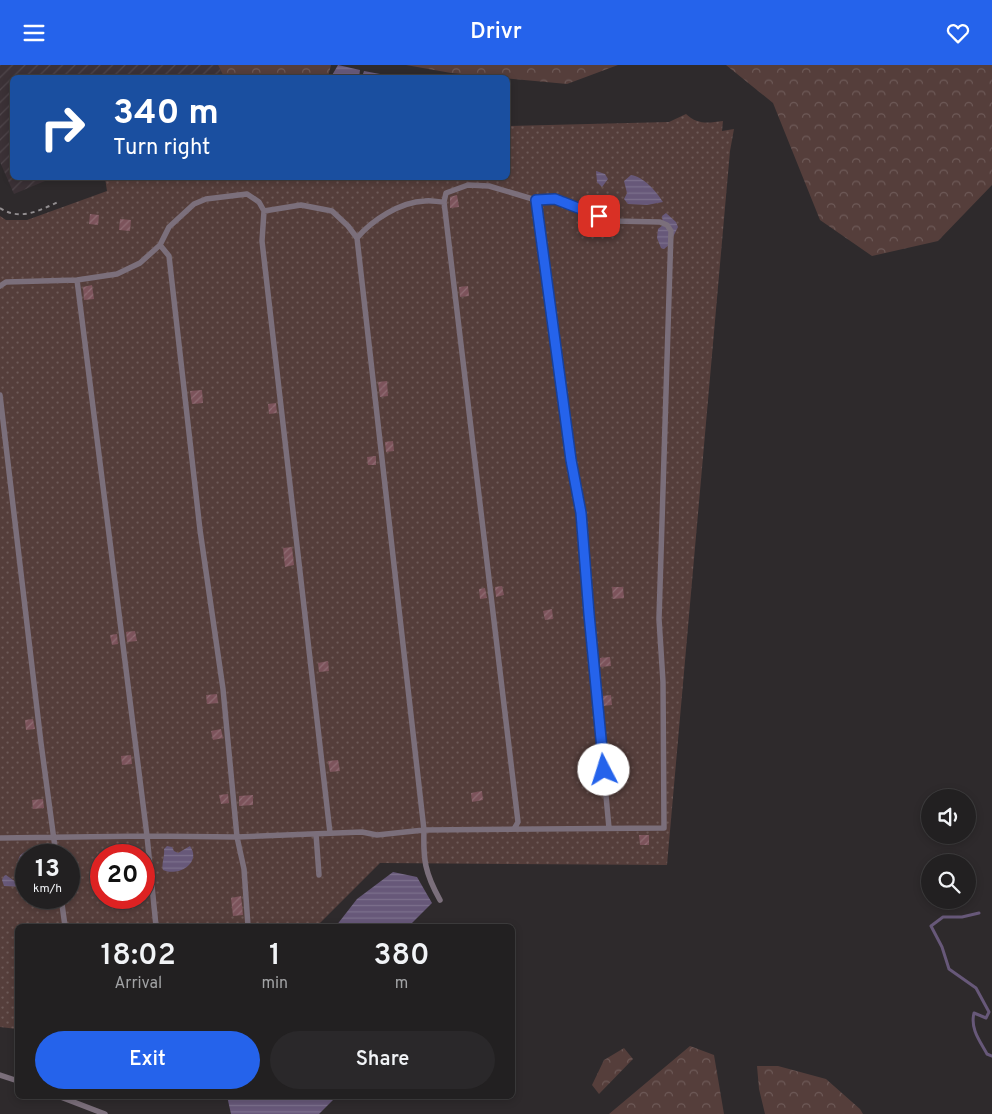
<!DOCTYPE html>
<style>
body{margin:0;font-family:Overpass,sans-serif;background:#2a282a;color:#f1f3f6;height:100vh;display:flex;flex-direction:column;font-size:19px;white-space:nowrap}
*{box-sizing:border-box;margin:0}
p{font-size:16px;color:#a2a3a5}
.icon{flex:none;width:28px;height:28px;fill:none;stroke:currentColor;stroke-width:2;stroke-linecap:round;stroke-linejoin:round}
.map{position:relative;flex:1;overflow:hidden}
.panel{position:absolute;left:15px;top:859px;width:500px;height:175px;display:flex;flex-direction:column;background:#222021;border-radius:8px;box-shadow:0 2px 8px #0003,0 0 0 1px #3f3e3f}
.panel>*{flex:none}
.guide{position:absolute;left:10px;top:10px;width:500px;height:105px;border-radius:8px;box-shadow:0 2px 8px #0003,0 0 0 1px #3f3e3f;background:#1a4fa0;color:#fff;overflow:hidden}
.fabs{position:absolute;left:921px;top:724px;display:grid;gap:10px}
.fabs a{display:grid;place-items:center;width:55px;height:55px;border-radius:50%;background:#222021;box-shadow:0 2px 8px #0003,0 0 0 1px #3f3e3f;font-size:25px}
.speed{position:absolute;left:15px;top:779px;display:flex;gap:10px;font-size:25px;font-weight:700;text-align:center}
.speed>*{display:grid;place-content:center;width:65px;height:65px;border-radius:50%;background:#222021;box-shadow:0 2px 8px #0003,0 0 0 1px #3f3e3f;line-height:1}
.speed small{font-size:12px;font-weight:400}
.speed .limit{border:8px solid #d22;background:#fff;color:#111}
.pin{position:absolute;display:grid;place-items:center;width:42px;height:42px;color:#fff;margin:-21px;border-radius:10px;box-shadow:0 2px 8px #0006}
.me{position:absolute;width:55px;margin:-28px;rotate:355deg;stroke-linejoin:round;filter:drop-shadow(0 0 4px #0008)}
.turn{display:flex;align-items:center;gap:18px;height:105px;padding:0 20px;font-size:22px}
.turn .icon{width:65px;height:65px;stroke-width:2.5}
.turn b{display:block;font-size:35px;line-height:42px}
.eta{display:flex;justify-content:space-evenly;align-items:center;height:85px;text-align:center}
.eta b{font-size:30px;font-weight:600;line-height:35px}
.primary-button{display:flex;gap:10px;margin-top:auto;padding:10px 20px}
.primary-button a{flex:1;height:58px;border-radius:30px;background:#2563eb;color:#fff;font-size:20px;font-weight:600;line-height:58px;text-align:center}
.primary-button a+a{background:#2a282a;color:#f1f3f6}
header{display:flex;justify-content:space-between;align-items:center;height:65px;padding:0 20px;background:#2563eb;color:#fff;font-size:22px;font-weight:600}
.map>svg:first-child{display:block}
.industrial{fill:url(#industrial-furrows)}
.grass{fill:url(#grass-dots);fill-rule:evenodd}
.forest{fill:url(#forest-crowns)}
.water{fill:url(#water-rules)}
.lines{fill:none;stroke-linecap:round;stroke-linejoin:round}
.stream{stroke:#675879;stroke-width:3}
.building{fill:url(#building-hatch)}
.path{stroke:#928e90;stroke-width:2;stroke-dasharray:4 4;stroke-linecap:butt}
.lane{stroke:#7b6f7b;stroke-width:5.5}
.route-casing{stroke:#184099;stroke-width:12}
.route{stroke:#2563eb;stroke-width:9}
</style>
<header><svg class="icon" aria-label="menu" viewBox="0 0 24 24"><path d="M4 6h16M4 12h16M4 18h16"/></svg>Drivr<svg class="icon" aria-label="heart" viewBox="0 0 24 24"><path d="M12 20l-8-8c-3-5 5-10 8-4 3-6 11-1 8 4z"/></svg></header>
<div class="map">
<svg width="992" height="1049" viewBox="0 0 992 1049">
<defs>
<pattern id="industrial-furrows" width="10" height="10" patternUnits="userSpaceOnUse" patternTransform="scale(1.25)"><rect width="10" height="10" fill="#3b3136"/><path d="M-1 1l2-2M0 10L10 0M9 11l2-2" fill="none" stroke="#4e454a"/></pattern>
<pattern id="grass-dots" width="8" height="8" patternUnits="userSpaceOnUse" patternTransform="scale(1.25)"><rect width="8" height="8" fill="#553e3b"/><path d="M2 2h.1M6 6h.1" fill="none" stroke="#6e5a58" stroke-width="1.8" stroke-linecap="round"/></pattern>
<pattern id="forest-crowns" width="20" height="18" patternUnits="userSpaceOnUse" patternTransform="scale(1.25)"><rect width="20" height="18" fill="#553e3b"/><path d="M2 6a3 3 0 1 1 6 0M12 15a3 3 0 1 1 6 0" fill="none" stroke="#6e5a58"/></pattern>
<pattern id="water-rules" width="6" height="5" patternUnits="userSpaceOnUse" patternTransform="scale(1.25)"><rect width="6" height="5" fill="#675879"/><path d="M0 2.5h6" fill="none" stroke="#7d708c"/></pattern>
<pattern id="building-hatch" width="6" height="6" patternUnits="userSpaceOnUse" patternTransform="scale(1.25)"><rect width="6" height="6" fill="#7c535b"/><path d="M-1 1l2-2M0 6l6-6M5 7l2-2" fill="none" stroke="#8f6c73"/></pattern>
</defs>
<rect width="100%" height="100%" fill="#2e2a2c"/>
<path class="industrial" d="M0 0H218L224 12H12V112L52 113 14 129 0 97Z"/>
<path class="grass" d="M686 49C698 60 708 58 723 56L722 66 734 64 730 86 667 800 380 798 317 861H18L17 964 0 962V151L6 155H27L107 126 105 113 508 112V61L669 57ZM26 790H69V832H26ZM101 790H144V832H101Z"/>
<path class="forest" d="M218 0H331L328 12H224Z
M406 0H618L567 19 451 8Z
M726 0H992V120L938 176 872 191 820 155 773 38Z
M690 981 714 990 724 1049H609Z
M624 983 633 994 599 1029 592 1020 604 995Z
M757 1001H778L826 1014 860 1044 863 1049H765L759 1024Z"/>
<path class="water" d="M338 0 360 5 359 12H331Z
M364 6 396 12H362Z
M596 106 605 109 608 114 602 122 597 117Z
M631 110C644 112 656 126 663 137L647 140 628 139 624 134 627 128 624 116Z
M666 148 676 157 678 162 669 180 664 184 661 183 657 173 658 164 663 160 662 151Z
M167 781 172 782 174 786 178 788 190 781C202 798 178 812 163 805 161 800 165 791 164 784Z
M30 785 41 787 44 790H26V822L4 821 2 815 4 811 6 810 16 817H18C21 803 11 790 30 785Z
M393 807 417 812 432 838 409 861H336L357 834Z
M227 1031H337L319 1049H231Z"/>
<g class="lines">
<path class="stream" d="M979 848 962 852H943L931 861 942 882 949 904 976 923 989 947 986 953 974 948C970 964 980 976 987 989L992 991"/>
</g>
<path class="building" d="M457 130 459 142 450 143V132Z
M90 149 99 150 98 160 89 159Z
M120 154 131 155 130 166 119 165Z
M92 220 94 234 84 235 83 222Z
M468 221 469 231 460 232 459 222Z
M387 316 388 331 380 332 378 317Z
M202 325 203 338 192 339 190 326Z
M276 338 277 348 269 349 268 339Z
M393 376 394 386 386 387 385 377Z
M376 391V400H368L367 392Z
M292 482 294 500 285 502 283 483Z
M502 521 504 530 496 532 495 522Z
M612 522H623L624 533 613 534Z
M485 523 487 533 480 534 479 524Z
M552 544 553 554 545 555 543 546Z
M135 566 137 576 127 577 126 567Z
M117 569 118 579 112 580 110 570Z
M610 592 611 601 600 602V593Z
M328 596 329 606 319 607 318 598Z
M217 629 218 638 207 639 206 630Z
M611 630 612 640 603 641 602 631Z
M33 654 35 664 26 665 25 655Z
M221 664 223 673 213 675 211 666Z
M131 690 132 699 122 700 121 691Z
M338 695 340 706 330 707 328 696Z
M482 726 483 735 472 737 471 728Z
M228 729 229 738 221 739 219 730Z
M253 730V740L239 741V731Z
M43 734 44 743 33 744 32 735Z
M639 770H649V780H640Z
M241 831 243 850 233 851 231 833Z"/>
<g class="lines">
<path class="path" d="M0 143C19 156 39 146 58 137"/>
<path class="lane" d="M444 137 518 757 514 764
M264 146 262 176 330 768
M357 173 424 765C423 795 425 808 440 835
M160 180 169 191 200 465 223 624 237 772 244 804 248 861
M77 215 147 771 156 861
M0 221 6 217 77 215 117 209 140 198 160 180 169 162 194 139 206 134 247 129 259 137 264 146 301 140 332 146 348 161 357 173C372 155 400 137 425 136 431 135 438 137 444 137L446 128 468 120 489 121 536 135 571 395 581 448 589 549 609 763
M0 330 41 678 56 790
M316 769 319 810
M0 773 147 771 237 772 362 767 377 770 424 765 664 763 663 617 659 554 671 166 667 160 660 157 614 156 555 134 536 135
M61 832 65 861
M0 1010 18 1016
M58 1031 105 1049"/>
</g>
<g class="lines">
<g class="route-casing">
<path id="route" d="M599 151 555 134 536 135 571 395 581 448 589 549 604 705"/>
</g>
<use href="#route" class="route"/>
</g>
</svg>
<div class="fabs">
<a><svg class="icon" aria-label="sound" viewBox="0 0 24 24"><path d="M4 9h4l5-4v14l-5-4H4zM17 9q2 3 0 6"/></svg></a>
<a><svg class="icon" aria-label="search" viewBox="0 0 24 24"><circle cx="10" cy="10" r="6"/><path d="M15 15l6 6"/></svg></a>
</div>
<div class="speed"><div>13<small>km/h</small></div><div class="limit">20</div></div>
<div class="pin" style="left:599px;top:151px;background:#d93025"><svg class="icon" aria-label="arrive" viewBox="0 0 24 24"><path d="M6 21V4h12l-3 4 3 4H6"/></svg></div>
<svg class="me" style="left:604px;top:705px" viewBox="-20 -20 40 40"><circle r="19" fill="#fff"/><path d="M0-13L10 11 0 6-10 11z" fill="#2563eb"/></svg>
<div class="guide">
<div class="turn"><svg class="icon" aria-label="right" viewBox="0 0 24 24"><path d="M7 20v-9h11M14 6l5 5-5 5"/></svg><div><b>340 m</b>Turn right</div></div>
</div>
<section class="panel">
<div class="eta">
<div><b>18:02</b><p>Arrival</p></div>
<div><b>1</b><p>min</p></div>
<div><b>380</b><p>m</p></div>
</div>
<div class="primary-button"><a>Exit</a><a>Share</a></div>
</section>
</div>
